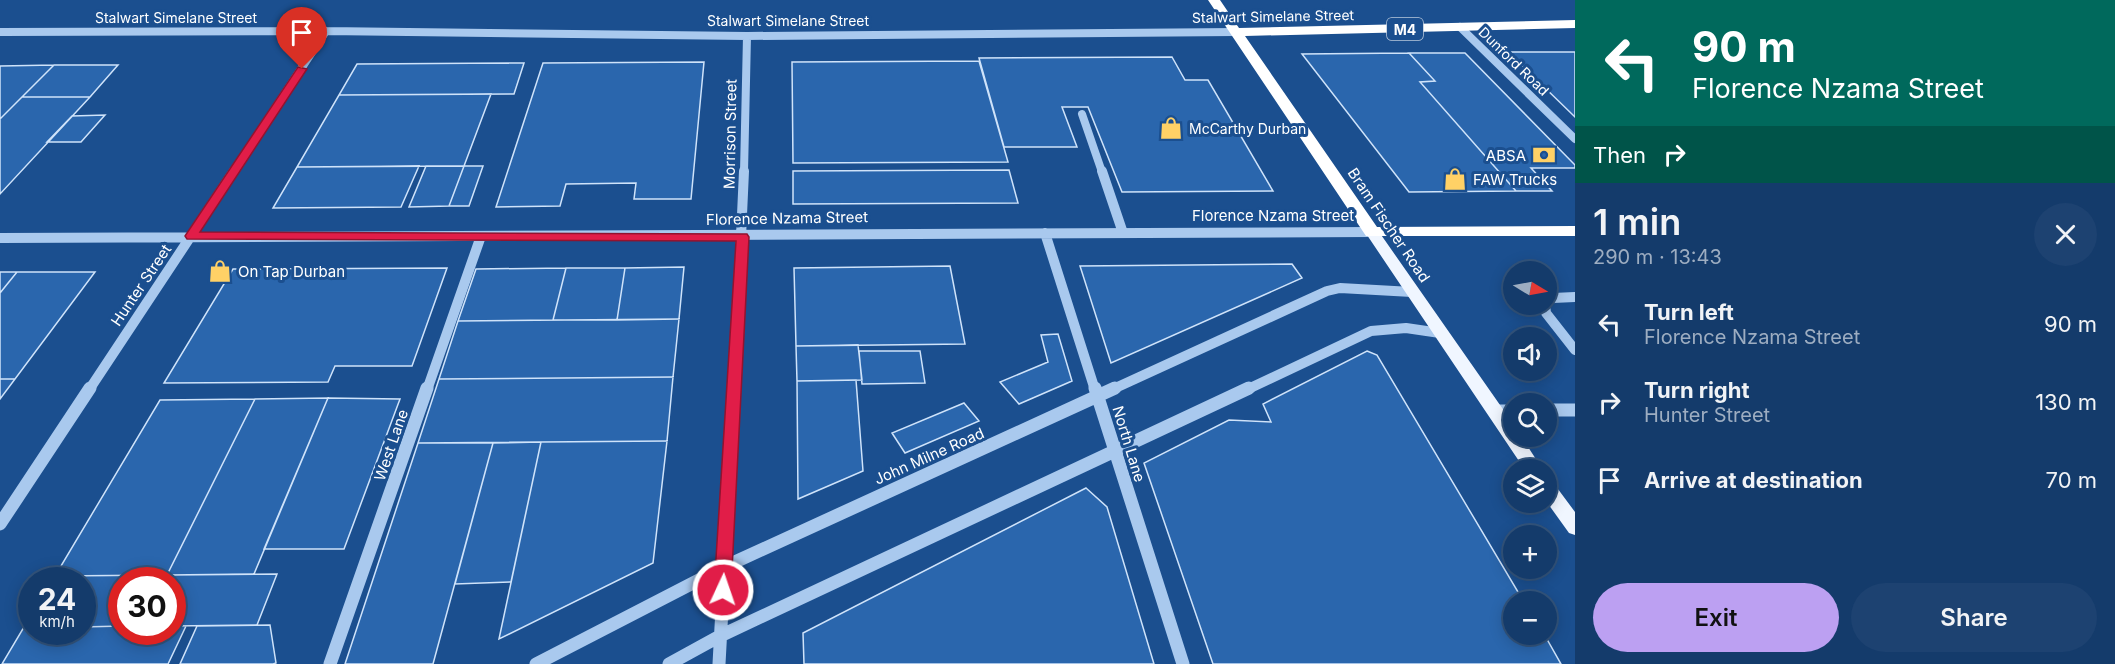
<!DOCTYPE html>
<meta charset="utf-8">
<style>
body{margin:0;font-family:Inter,sans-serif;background:#1d4271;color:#f1f3f6;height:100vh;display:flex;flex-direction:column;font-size:22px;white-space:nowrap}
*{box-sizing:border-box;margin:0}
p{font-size:20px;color:#9dadc1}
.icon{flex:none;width:33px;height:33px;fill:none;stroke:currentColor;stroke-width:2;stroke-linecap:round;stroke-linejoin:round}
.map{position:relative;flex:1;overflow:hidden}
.details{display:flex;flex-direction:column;background:#143b6b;width:540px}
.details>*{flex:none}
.top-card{background:#00695c;color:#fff;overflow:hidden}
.needle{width:39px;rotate:100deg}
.tools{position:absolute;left:1503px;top:261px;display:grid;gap:12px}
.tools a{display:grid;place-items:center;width:54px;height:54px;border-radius:50%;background:#143b6b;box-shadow:0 3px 15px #0003,0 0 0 2px #33557e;font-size:30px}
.speed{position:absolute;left:18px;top:567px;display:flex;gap:12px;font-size:30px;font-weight:700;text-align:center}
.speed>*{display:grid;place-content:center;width:78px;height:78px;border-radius:50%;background:#143b6b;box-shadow:0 3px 15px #0003,0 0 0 2px #33557e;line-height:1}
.speed small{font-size:15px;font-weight:400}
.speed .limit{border:9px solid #d22;background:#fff;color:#111}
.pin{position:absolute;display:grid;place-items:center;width:51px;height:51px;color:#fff;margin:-62px -26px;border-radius:50% 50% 50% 0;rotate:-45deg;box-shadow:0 0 6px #0007}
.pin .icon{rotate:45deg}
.me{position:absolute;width:66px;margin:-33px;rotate:3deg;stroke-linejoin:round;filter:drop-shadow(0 0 4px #0008)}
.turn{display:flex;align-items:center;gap:21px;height:126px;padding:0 18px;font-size:27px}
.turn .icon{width:78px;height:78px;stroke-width:2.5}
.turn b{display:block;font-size:42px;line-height:51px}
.then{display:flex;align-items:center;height:57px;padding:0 18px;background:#0003;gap:12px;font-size:22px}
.round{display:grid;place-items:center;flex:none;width:63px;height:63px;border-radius:32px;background:#1d4271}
.overview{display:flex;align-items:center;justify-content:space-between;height:102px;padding:0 18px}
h1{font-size:36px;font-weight:600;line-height:45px}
.action{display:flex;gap:12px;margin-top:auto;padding:12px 18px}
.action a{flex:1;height:69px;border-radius:36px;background:#bca0f2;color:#111;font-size:24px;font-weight:600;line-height:69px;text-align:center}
.action a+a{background:#1d4271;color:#f1f3f6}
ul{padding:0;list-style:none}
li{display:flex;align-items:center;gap:18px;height:78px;padding:0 18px}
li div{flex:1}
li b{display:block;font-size:22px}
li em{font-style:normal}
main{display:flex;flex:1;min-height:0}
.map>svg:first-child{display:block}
.building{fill:#2a66ad;stroke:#cfe3fa;stroke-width:1.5}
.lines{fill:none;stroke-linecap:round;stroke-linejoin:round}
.minor-far2{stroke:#a9c9ee;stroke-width:8}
.minor-far1{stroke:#a9c9ee;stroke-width:10}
.minor{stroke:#a9c9ee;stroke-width:13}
.major{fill:#f0f6ff;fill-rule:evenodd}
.highway{fill:#fff;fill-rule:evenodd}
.route{fill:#e11d48;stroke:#92132f;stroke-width:1.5}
.labels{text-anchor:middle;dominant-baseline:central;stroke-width:6;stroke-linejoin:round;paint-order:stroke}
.far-street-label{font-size:14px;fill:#fff;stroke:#1b4f8f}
.shield{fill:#1b4f8f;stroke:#bbcadd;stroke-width:1.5}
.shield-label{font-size:14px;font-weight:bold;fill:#fff}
.far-poi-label{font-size:14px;fill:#fff;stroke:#1b4f8f;text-anchor:start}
.street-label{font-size:15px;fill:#fff;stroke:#1b4f8f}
.poi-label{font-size:15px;fill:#fff;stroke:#1b4f8f;text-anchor:start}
</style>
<main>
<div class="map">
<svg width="1575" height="664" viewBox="0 0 1575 664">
<rect width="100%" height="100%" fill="#1b4f8f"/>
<path class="building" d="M1508 52H1575V117Z
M1409 53H1465L1575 165V168H1531L1552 191H1516L1420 82 1435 81Z
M1409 53 1435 81 1420 82 1516 191 1409 192 1302 54Z
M1172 57 1185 80H1208L1273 191 1122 192 1088 107H1062L1077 147H1004L979 58Z
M979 61 1008 162 793 163 792 62Z
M704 62 691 199H634L636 183 566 184 560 206 496 207 543 63Z
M524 63 514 94 339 95 357 64Z
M54 65 0 119V66Z
M54 65H118L90 97H22Z
M491 94 464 166 297 167 339 95Z
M22 97H90L0 194V119Z
M105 115 81 142H47L72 116Z
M419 166 401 207 273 208 297 167Z
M426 166H464L449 206 409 207Z
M464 166H483L469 206H449Z
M1009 170 1018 203 793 204V171Z
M1292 264 1302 278 1111 363 1080 266Z
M950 266 965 344 796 346 794 268Z
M684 267 679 319 617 320 625 268Z
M447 268 412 366H335L328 382 164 383 233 269Z
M566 268H625L617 320H553Z
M566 268 553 320 458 321 476 269Z
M0 272H17L0 293Z
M17 272H95L15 379H0V293Z
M679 319 673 377 439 379 458 321Z
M1058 334 1072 381 1019 404 1000 382 1048 362 1041 335Z
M858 345 862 380 797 381 796 346Z
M859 351H920L925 383 862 384Z
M1367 351 1377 355 1524 602H1514V634H1544L1561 664H1213L1144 463 1229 420 1271 422 1263 404Z
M673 377 667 441 418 443 439 379Z
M0 379H15L0 399Z
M856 380 863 471 798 499 797 381Z
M328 398 400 399 344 549H264Z
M328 398 254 574 167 575 255 399Z
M255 399 167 575 55 576 160 400Z
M964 403 979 421 905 453 892 433Z
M667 441 653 563 499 639 541 442Z
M541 442 511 582 455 584 493 443Z
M418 443H493L433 664H345Z
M1086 488 1107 507 1154 664H804L803 633Z
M277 574 257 625 172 626V580H122V626L82 627V580H52L55 576Z
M270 625 276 663 273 664H180L197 626Z
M122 626V632H172V626H186L168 664H2L24 627H32V632H82V627Z"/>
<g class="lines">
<path class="minor-far2" d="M1460 27 1575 139
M0 32 326 31 747 36 1236 32
M1082 114 1102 172
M233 172 326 31
M744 172 747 36"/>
<path class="minor-far1" d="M1102 171 1123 233
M1045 233 1095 390
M0 238 1372 232
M1546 303 1553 298 1575 297
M1545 304 1546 313 1575 350
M89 390 234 171
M427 390 481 236
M734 390 744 171
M1111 390 1327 291 1340 288 1412 292
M1246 390 1371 331 1406 328 1440 333"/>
<path class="minor" d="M1095 388 1183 664
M1546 410H1575
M1494 411H1514
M0 524 90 388
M330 664 427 388
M536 664 724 567 1115 388
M669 664 720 636 1249 388
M719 664 734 388"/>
<path class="major" d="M1372 228 1377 229 1514 425V436H1521L1543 470H1525L1367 235 1365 232 1367 229Z
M1546 479 1552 481 1575 512V535L1569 533 1546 501Z"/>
<path class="highway" d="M1208 0H1220L1239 28 1575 20V28L1245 36 1377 227 1575 226V236H1366Z"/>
</g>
<path class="route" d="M298 67 307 69 200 232 747 234 749 237 731 590 729 596 723 598 716 596 714 590 736 241 187 239 185 236 187 233Z"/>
<defs>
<g id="shop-bare" transform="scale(1.8)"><path d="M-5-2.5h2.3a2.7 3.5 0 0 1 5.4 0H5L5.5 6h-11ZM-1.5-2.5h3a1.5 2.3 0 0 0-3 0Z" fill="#ffd166" stroke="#1b4f8f" stroke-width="2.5" paint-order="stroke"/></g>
<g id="bank-bare" transform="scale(1.8)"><path d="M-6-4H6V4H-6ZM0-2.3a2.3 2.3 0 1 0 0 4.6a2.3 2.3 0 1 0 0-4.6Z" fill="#ffd166" stroke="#1b4f8f" stroke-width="2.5" paint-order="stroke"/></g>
</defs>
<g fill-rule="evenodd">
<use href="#shop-bare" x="1171" y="128"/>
<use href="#bank-bare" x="1544" y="155"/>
<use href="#shop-bare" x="1455" y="179"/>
<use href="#shop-bare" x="220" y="271"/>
</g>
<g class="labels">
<g class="far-street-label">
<text transform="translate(1273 16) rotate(-1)">Stalwart Simelane Street</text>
<text x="176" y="17">Stalwart Simelane Street</text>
<text x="788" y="20">Stalwart Simelane Street</text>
<text transform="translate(1514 61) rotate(44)">Dunford Road</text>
</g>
<rect class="shield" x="1387" y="18" width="36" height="22" rx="4.5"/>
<g class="shield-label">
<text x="1405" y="29">M4</text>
</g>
<g class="far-poi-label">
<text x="1189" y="128">McCarthy Durban</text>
</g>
<g class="street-label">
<text transform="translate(730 134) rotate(-89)">Morrison Street</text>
<text x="1273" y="215">Florence Nzama Street</text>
<text transform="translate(787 218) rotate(-1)">Florence Nzama Street</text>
<text transform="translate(1389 225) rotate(56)">Bram Fischer Road</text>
<text transform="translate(141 285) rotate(-56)">Hunter Street</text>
<text transform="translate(1129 444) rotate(73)">North Lane</text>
<text transform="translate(391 445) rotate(-71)">West Lane</text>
<text transform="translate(929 456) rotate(-24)">John Milne Road</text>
</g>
<g class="poi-label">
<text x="1526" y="155" text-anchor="end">ABSA</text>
<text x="1473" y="179">FAW Trucks</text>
<text x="238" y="271">On Tap Durban</text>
</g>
</g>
</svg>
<div class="tools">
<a><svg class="needle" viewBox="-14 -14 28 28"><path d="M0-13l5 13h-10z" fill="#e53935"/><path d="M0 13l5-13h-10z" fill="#9dadc1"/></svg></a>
<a><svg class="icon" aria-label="sound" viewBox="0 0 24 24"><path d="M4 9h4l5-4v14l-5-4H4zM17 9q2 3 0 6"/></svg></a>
<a><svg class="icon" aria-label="search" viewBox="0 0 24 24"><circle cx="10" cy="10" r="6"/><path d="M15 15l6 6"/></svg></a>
<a><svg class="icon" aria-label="layers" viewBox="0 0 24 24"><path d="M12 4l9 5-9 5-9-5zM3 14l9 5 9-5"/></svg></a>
<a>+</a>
<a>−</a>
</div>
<div class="speed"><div>24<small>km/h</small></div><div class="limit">30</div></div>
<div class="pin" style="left:302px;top:69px;background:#d93025"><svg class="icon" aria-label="arrive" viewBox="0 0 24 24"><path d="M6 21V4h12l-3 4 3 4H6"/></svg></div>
<svg class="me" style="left:723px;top:590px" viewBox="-20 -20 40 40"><circle r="17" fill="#e11d48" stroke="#fff" stroke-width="3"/><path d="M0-11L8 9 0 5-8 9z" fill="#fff"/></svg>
</div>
<section class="details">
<div class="top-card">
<div class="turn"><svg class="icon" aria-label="left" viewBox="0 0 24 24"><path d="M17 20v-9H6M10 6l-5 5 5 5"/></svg><div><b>90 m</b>Florence Nzama Street</div></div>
<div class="then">Then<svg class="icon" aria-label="right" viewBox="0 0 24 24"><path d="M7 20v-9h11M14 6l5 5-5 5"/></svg></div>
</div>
<div class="overview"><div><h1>1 min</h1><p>290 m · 13:43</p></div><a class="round"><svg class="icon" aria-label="close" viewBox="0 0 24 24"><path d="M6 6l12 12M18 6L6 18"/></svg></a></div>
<ul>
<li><svg class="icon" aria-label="left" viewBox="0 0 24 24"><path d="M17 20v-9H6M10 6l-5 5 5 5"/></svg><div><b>Turn left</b><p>Florence Nzama Street</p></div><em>90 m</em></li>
<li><svg class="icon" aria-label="right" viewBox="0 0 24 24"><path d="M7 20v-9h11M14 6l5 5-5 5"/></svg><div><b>Turn right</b><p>Hunter Street</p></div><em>130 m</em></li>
<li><svg class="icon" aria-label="arrive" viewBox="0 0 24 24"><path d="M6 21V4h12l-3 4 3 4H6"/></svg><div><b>Arrive at destination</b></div><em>70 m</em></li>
</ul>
<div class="action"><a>Exit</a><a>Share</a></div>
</section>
</main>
